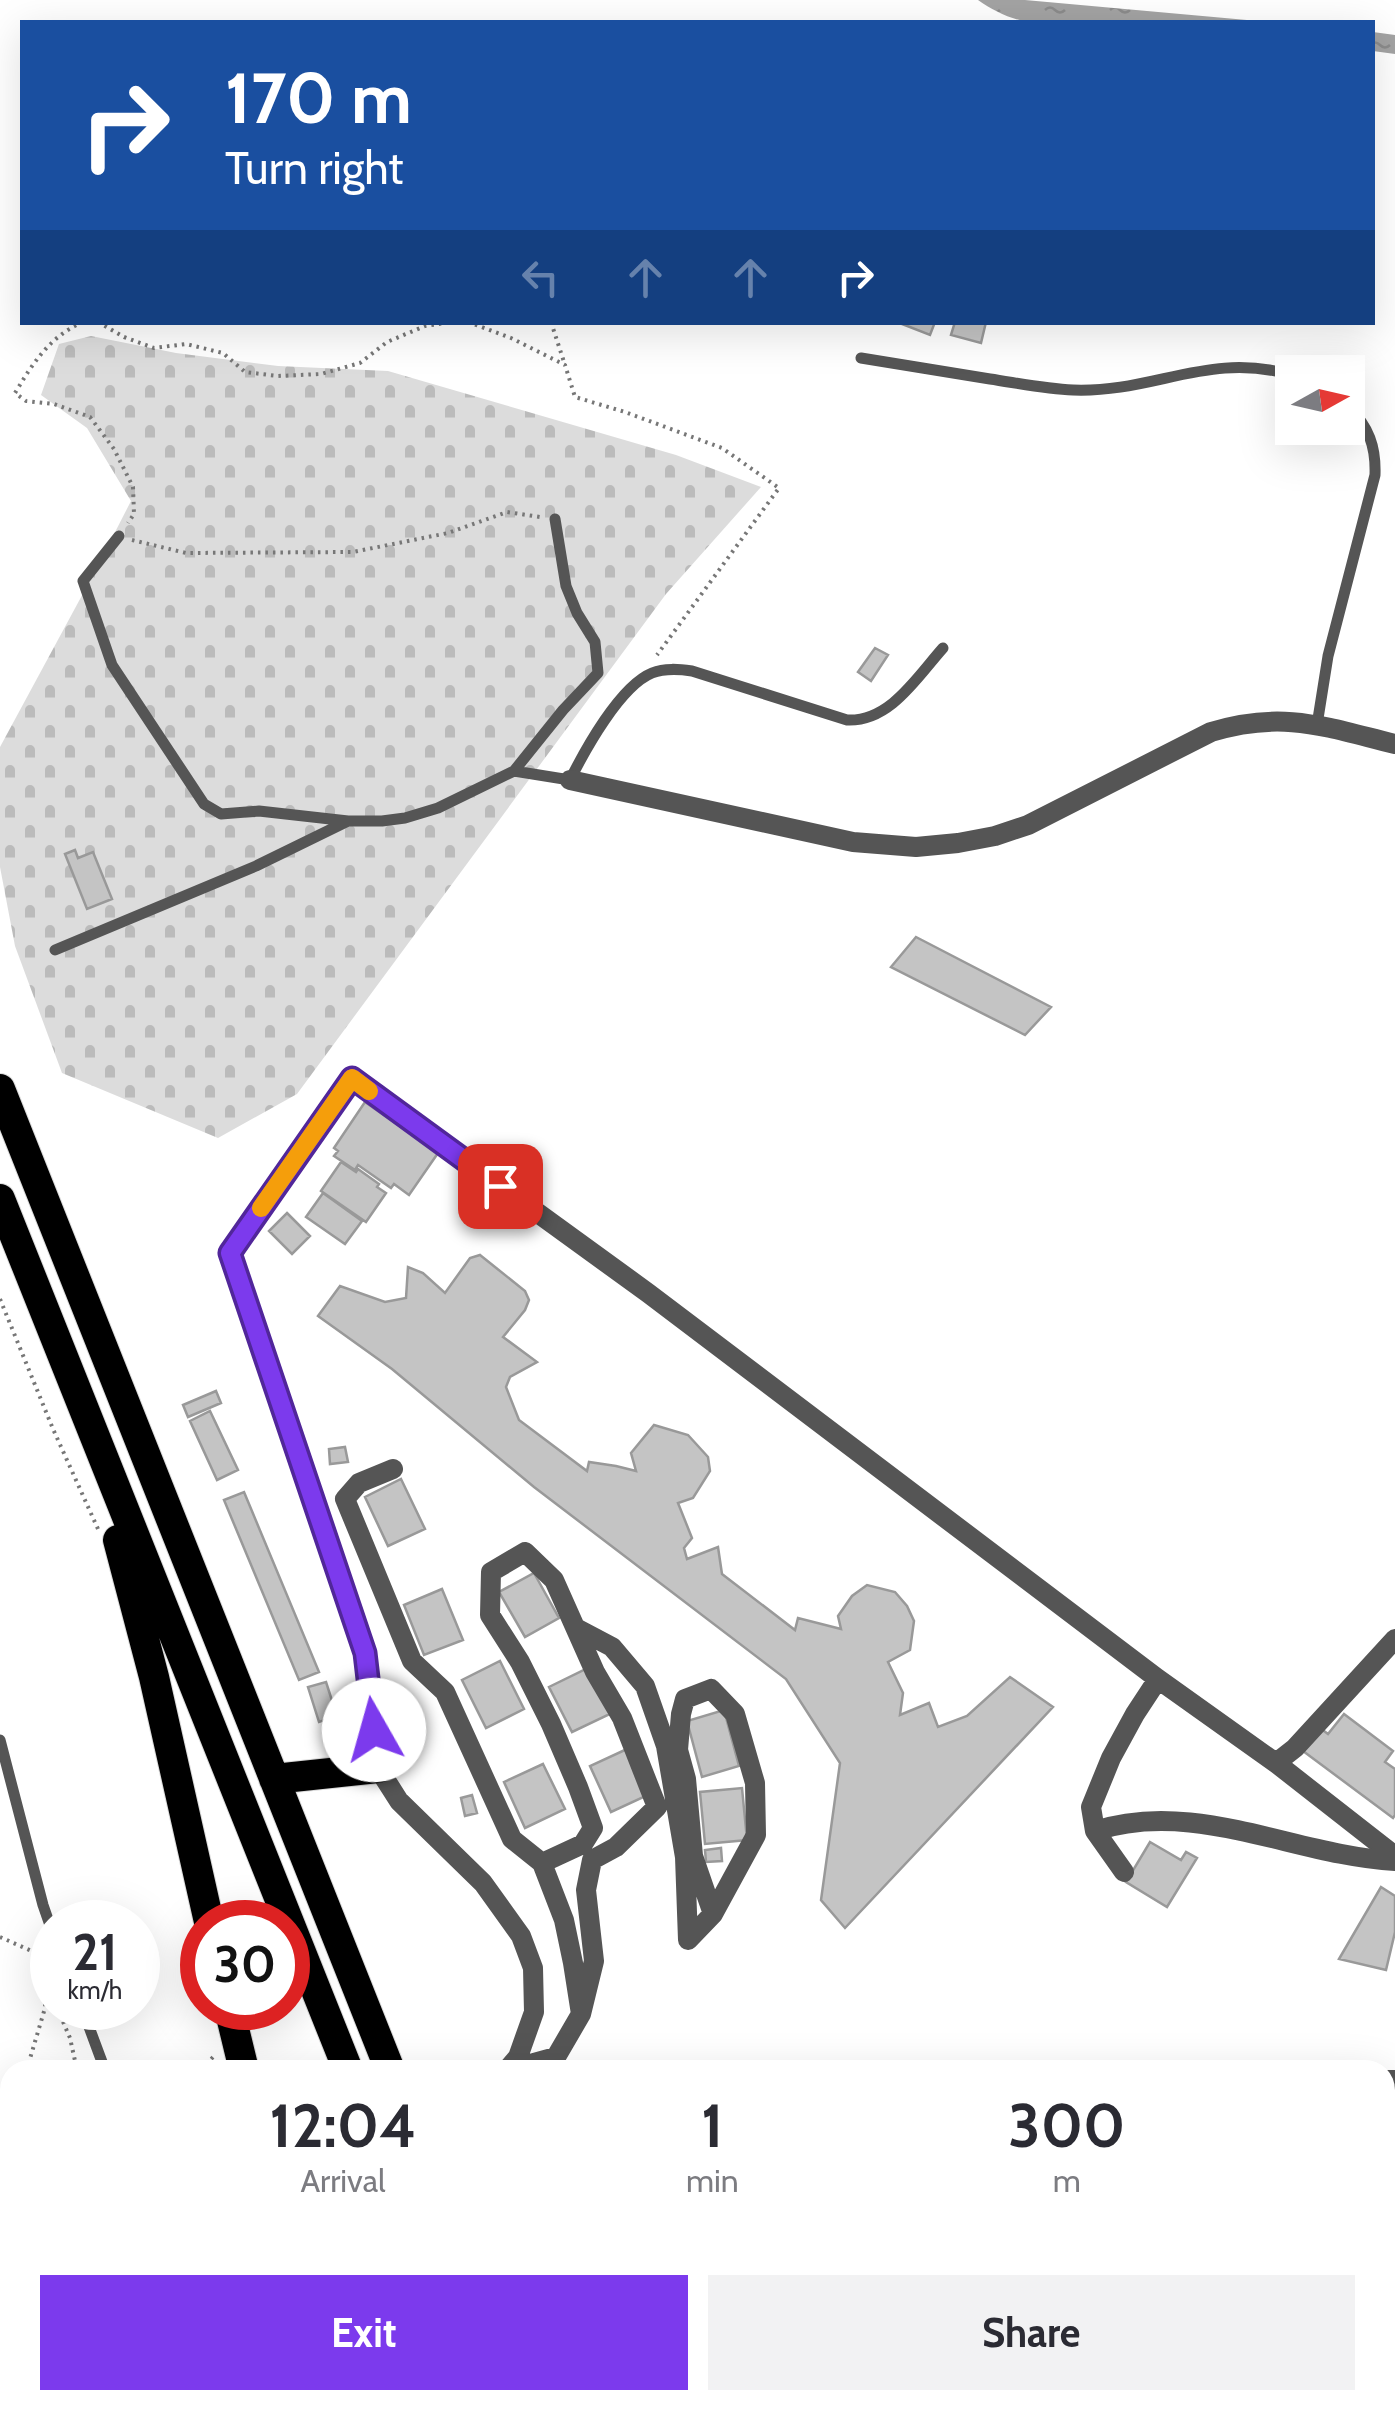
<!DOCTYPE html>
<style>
body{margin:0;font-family:Cabin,sans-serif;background:#f2f2f3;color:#2b2b33;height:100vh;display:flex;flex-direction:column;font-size:38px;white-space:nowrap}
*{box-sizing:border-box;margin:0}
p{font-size:32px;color:#7c7c81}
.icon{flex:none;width:55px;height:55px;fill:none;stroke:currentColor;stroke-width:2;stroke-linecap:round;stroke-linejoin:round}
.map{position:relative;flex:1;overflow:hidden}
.sheet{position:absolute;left:0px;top:2060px;width:1395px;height:350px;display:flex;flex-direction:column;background:#fff;border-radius:30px 30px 0 0;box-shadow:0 10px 40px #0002}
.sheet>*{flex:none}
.guide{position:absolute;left:20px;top:20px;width:1355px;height:305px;border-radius:0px;box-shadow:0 10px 40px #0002;background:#1a4fa0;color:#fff;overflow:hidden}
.needle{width:65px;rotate:82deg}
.controls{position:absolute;left:1275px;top:355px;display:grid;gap:20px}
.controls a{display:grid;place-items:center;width:90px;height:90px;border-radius:0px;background:#fff;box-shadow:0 10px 40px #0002;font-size:50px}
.speed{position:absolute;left:30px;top:1900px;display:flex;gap:20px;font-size:50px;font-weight:700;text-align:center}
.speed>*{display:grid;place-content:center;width:130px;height:130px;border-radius:50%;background:#fff;box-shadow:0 10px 40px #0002;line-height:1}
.speed small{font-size:25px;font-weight:400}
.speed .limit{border:15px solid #d22;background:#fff;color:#111}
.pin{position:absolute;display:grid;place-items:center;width:85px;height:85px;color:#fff;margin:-42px;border-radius:20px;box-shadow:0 5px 15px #0006}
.me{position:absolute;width:110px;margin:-55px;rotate:353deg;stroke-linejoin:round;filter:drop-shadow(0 0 8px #0008)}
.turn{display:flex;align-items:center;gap:35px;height:210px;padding:0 40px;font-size:45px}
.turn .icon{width:130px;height:130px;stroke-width:2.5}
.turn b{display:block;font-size:70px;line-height:85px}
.lanes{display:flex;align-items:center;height:95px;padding:0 40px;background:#0003;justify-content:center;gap:50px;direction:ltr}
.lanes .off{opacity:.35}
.eta{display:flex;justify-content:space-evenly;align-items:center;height:170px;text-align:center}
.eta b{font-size:60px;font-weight:800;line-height:70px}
.primary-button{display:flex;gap:20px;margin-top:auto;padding:20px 40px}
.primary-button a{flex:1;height:115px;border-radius:0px;background:#7c3aed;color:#fff;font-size:40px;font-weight:800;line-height:115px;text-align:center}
.primary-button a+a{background:#f2f2f3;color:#2b2b33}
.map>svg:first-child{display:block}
.cemetery{fill:url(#cemetery-stones)}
.water{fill:url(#water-ripples)}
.building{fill:#c4c4c4;stroke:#999;stroke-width:2.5}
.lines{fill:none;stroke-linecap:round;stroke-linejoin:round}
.highway-casing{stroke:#dbdbdb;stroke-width:32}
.path{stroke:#777;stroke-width:4;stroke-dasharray:2.5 5;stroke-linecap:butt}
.lane{stroke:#555;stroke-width:11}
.street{stroke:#555;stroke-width:20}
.highway{stroke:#000;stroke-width:30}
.route-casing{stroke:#51269a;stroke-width:25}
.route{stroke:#7c3aed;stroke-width:18}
.slow{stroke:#f59e0b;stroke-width:18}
</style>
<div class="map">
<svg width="1395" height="2410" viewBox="0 0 1395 2410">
<defs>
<pattern id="cemetery-stones" width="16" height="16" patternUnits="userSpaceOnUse" patternTransform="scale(2.5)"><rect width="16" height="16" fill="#dcdcdc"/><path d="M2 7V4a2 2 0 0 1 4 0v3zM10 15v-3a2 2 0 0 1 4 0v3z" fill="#bbb"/></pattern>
<pattern id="water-ripples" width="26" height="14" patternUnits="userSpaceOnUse" patternTransform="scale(2.5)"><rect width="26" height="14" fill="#a3a3a3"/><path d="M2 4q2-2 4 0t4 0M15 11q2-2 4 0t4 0" fill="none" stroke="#8b8b8b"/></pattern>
</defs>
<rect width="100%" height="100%" fill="#fff"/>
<path class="cemetery" d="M91 336 176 353 278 366 388 371 676 455 761 487 666 594 297 1094 218 1138 62 1073 15 946 0 867V747L93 575 131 501 87 428 41 395 59 344Z"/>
<path class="water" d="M978 0H1025L1269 22H1031C1011 20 994 11 978 0Z
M1373 32 1395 35V54L1373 51Z"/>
<path class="building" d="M897 322H935L930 335Z
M955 322H986L981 343 951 335Z
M875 648 888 655 871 681 858 672Z
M75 850 78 858 93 852 112 899 87 909 65 854Z
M916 937 1051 1007 1025 1035 891 967Z
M365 1102 438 1153 409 1195 394 1184 391 1188 358 1165 355 1170 334 1156 338 1151 334 1148Z
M341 1162 356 1172 358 1169 379 1184 377 1187 386 1193 366 1222 321 1191Z
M323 1193 362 1221 345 1244 306 1217Z
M287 1213 310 1236 292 1254 269 1231Z
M480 1255 525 1291 529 1300 525 1310 503 1337 537 1362 510 1377 506 1387 519 1420 587 1471 589 1462 616 1466 636 1471 631 1453 654 1425 688 1435 708 1457 710 1471 693 1498 678 1503 692 1538 684 1548 687 1559 718 1547 722 1574 795 1630 798 1618 841 1629 838 1616 852 1596 867 1585 895 1592 907 1606 914 1621 910 1650 888 1662 903 1693 900 1715 929 1703 938 1727 967 1716 1010 1677 1053 1707 845 1928 821 1900 840 1763 786 1679 534 1487 392 1369 318 1316 340 1286 385 1302 406 1298 408 1267 423 1273 445 1293 470 1258Z
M216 1391 221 1403 188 1417 183 1405Z
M210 1411 238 1470 217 1480 190 1421Z
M345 1447 348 1462 330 1464 329 1449Z
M401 1479 425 1529 388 1546 365 1497Z
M244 1492 319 1672 299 1680 224 1500Z
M534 1573 559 1618 525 1637 499 1592Z
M442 1589 463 1640 424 1655 404 1605Z
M500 1661 524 1709 486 1728 462 1680Z
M588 1668 610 1714 572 1732 549 1687Z
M326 1682 337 1716 319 1722 308 1687Z
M724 1710 739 1766 702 1777 687 1721Z
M1344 1714 1393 1751 1385 1762 1395 1769V1815L1393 1818 1303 1751 1320 1728 1328 1734Z
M627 1749 648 1795 611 1812 590 1766Z
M543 1764 565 1809 525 1828 504 1782Z
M742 1788 747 1840 705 1844 700 1792Z
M472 1795 477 1813 465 1816 461 1798Z
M1150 1842 1181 1860 1186 1852 1197 1858 1167 1907 1126 1882Z
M721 1848 722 1861 706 1862 705 1850Z
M1381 1887 1395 1896V1932L1386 1970 1339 1959Z
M1395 2209V2223L1385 2225V2211Z
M1395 2226V2268L1388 2269 1385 2227Z"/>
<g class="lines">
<g class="highway-casing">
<path id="highway" d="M0 1089 390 2070
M0 1199 348 2070
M118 1540 154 1677 209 1922
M274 1779 378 1768
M229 2008 244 2070
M316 2400 318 2410
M478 2400 482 2410
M535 2400 540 2410"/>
</g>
<path class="path" d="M83 322C50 336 33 363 15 393L26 401 54 404 90 417 114 449 133 487 134 514 128 523
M98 322 124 337 154 348 186 344 223 353 245 372 278 376 321 374 360 363 387 342 425 326 452 322
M468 322 511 338 565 365 575 397 625 412 722 448 779 488 657 655
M551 322 565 365
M132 540 186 553 353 552 448 533 507 512 540 517
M0 1299 53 1429 98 1529
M0 1937 52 1960
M201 1946 202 1958
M48 1985 52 1997
M57 2008 70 2038 77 2070
M24 2070 29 2062 45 2008 46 1981 31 1951
M201 2070 214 2056
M0 2111 10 2093
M0 2296 10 2298
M403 2400 405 2410"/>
<path class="lane" d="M861 358C904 365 947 372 990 379 1017 383 1045 389 1073 390 1154 393 1209 351 1292 375
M119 536 83 581 112 665 204 804 221 814 259 811 348 821H382L405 818 438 808 514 771 570 780C585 750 620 686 652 673 665 668 678 669 692 671L847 720C890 722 917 677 943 648
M1317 725 1328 656 1375 475C1376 447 1369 426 1348 407
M514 771 563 710 598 673 595 642 577 613 566 586 555 519
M55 950 256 866 348 821
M0 1740 43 1905 52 1931
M82 2008 105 2070
M249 2400 252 2410
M73 2410 87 2400"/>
<path class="street" d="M570 780 853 842 916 847 958 843 995 836 1028 825 1211 732C1283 710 1325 727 1395 744
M393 1469 359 1483 345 1499 412 1661 445 1692 512 1839 542 1863
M576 1628 612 1647 645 1686 666 1746 685 1857 688 1940 713 1914 756 1835 755 1783 735 1714 711 1689 685 1699 681 1714 678 1750 686 1779 693 1856 713 1914
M1158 1679 1135 1714 1111 1758 1091 1807 1095 1831C1194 1798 1296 1856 1395 1861
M1276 1763 1295 1748 1395 1639
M1095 1831 1124 1872
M507 2070 518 2057 534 2012 533 1968 521 1936 483 1883 399 1801 378 1768 365 1653 230 1253 352 1078 648 1293 1158 1679 1276 1763 1395 1856
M508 2070 556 2057 581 2014 594 1961 586 1890 592 1860 616 1847 657 1807 622 1718 595 1672 554 1580 525 1552 491 1572 490 1615 520 1662 551 1724 578 1787 593 1828 583 1844 542 1863 564 1920 573 1963 581 2014
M1385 2080H1395
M1385 2279 1395 2281
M641 2400 646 2410
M705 2400V2410
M1299 2400 1302 2410
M971 2410 993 2400"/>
<use href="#highway" class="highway"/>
</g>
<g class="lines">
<g class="route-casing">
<path id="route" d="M374 1730 365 1653 230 1253 352 1078 500 1186"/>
</g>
<use href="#route" class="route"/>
<path class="slow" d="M261 1208 352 1078 369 1091"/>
</g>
</svg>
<div class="controls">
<a><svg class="needle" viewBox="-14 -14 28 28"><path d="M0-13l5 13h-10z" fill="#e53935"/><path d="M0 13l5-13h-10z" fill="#7c7c81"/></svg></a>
</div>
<div class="speed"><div>21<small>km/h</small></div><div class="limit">30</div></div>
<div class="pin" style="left:500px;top:1186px;background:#d93025"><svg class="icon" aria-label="arrive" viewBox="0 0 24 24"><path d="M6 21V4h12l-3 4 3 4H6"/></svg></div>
<svg class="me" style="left:374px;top:1730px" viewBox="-20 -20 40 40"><circle r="19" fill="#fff"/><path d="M0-13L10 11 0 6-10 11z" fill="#7c3aed"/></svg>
<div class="guide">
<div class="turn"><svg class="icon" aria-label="right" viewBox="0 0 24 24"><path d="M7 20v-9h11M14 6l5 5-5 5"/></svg><div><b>170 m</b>Turn right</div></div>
<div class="lanes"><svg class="icon off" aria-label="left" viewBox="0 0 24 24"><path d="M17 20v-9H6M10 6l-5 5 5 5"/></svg><svg class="icon off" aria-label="ahead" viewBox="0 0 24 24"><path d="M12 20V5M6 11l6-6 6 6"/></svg><svg class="icon off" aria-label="ahead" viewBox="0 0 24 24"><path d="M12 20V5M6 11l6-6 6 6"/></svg><svg class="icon" aria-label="right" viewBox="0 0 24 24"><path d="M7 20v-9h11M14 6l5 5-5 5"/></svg></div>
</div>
<section class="sheet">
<div class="eta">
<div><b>12:04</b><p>Arrival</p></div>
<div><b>1</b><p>min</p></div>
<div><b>300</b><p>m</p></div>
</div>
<div class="primary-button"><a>Exit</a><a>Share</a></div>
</section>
</div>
